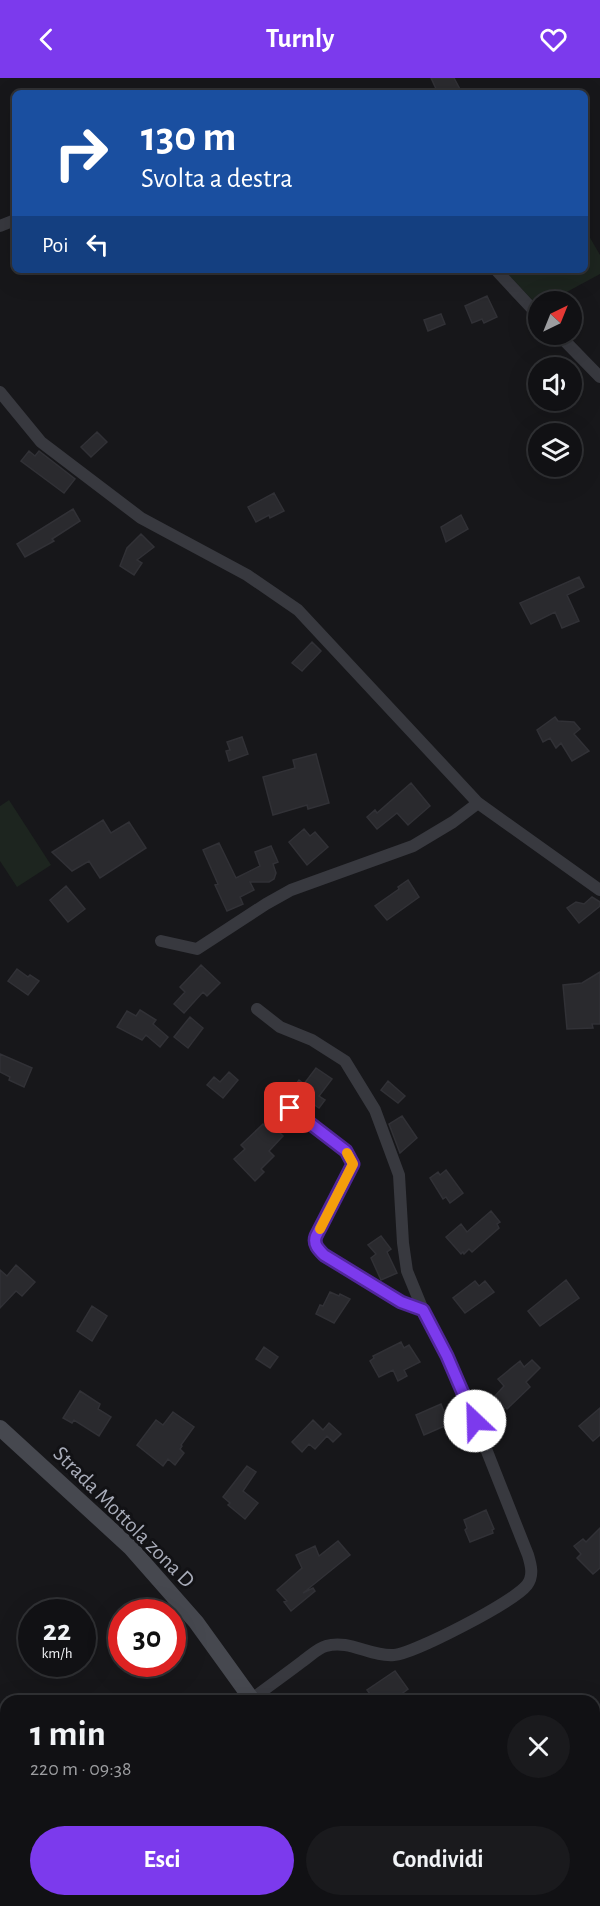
<!DOCTYPE html>
<html lang="it">
<meta charset="utf-8">
<style>
body{margin:0;font-family:"Alegreya Sans",sans-serif;background:#1a1a1d;color:#f1f3f6;height:100vh;display:flex;flex-direction:column;font-size:22px;white-space:nowrap}
*{box-sizing:border-box;margin:0}
p{font-size:20px;color:#9c9da0}
.icon{flex:none;width:33px;height:33px;fill:none;stroke:currentColor;stroke-width:2;stroke-linecap:round;stroke-linejoin:round}
.map{position:relative;flex:1;overflow:hidden}
.details{position:absolute;left:0px;top:1617px;width:600px;height:212px;display:flex;flex-direction:column;background:#111114;border-radius:18px 18px 0 0;box-shadow:0 6px 24px #0002,0 0 0 2px #303134}
.details>*{flex:none}
.guide{position:absolute;left:12px;top:12px;width:576px;height:183px;border-radius:9px;box-shadow:0 6px 24px #0002,0 0 0 2px #303134;background:#1a4fa0;color:#fff;overflow:hidden}
.needle{width:39px;rotate:43deg}
.tools{position:absolute;left:528px;top:213px;display:grid;gap:12px}
.tools a{display:grid;place-items:center;width:54px;height:54px;border-radius:50%;background:#111114;box-shadow:0 6px 24px #0002,0 0 0 2px #303134;font-size:30px}
.speed{position:absolute;left:18px;top:1521px;display:flex;gap:12px;font-size:30px;font-weight:700;text-align:center}
.speed>*{display:grid;place-content:center;width:78px;height:78px;border-radius:50%;background:#111114;box-shadow:0 6px 24px #0002,0 0 0 2px #303134;line-height:1}
.speed small{font-size:15px;font-weight:400}
.speed .limit{border:9px solid #d22;background:#fff;color:#111}
.pin{position:absolute;display:grid;place-items:center;width:51px;height:51px;color:#fff;margin:-26px;border-radius:12px;box-shadow:0 3px 9px #0006}
.me{position:absolute;width:66px;margin:-33px;rotate:336deg;stroke-linejoin:round;filter:drop-shadow(0 0 4px #0008)}
.turn{display:flex;align-items:center;gap:21px;height:126px;padding:0 30px;font-size:27px}
.turn .icon{width:78px;height:78px;stroke-width:2.5}
.turn b{display:block;font-size:42px;line-height:51px}
.then{display:flex;align-items:center;height:57px;padding:0 30px;background:#0003;gap:12px;font-size:22px}
.round{display:grid;place-items:center;flex:none;width:63px;height:63px;border-radius:32px;background:#1a1a1d}
.headline{display:flex;align-items:center;justify-content:space-between;height:102px;padding:0 30px}
h1{font-size:36px;font-weight:700;line-height:45px}
.cta{display:flex;gap:12px;margin-top:auto;padding:12px 30px}
.cta a{flex:1;height:69px;border-radius:36px;background:#7c3aed;color:#fff;font-size:24px;font-weight:700;line-height:69px;text-align:center}
.cta a+a{background:#1a1a1d;color:#f1f3f6}
header{display:flex;justify-content:space-between;align-items:center;height:78px;padding:0 30px;background:#7c3aed;color:#fff;font-size:27px;font-weight:700}
.map>svg:first-child{display:block}
.green{fill:#1d251f}
.building{fill:#2a2a2e;stroke:#313136;stroke-width:1.5}
.lines{fill:none;stroke-linecap:round;stroke-linejoin:round}
.street{stroke:#38393f;stroke-width:12}
.secondary{stroke:#46484f;stroke-width:16}
.route-casing{stroke:#51269a;stroke-width:15}
.route{stroke:#7c3aed;stroke-width:10}
.slow{stroke:#f59e0b;stroke-width:10}
.labels{text-anchor:middle;dominant-baseline:central;stroke-width:6;stroke-linejoin:round;paint-order:stroke}
.street-label{font-size:22px;fill:#a9adba;stroke:#121215}
</style>
<header><svg class="icon" aria-label="back" viewBox="0 0 24 24"><path d="M15 5l-7 7 7 7"/></svg>Turnly<svg class="icon" aria-label="heart" viewBox="0 0 24 24"><path d="M12 20l-8-8c-3-5 5-10 8-4 3-6 11-1 8 4z"/></svg></header>
<div class="map">
<svg width="600" height="1828" viewBox="0 0 600 1828">
<rect width="100%" height="100%" fill="#17171a"/>
<path class="green" d="M585 151 600 177V196L550 223 538 224V228L504 192H585Z
M9 722 51 787 17 809 0 783V728Z"/>
<path class="building" d="M431 0H454L462 15H438Z
M487 218 497 239 484 245 482 241 472 245 465 228Z
M441 236 445 246 428 253 424 242Z
M97 354 107 364 91 379 81 369Z
M29 373 35 378 39 373 75 401 64 415 21 383Z
M274 415 284 433 270 440 269 437 256 444 248 429Z
M73 431 80 443 52 461 54 463 25 479 17 466Z
M461 437 468 451 446 464 441 449Z
M141 456 154 469 137 482 142 485 134 497 120 488 127 470Z
M579 499 584 509 567 517 579 543 562 550 555 534 531 546 520 525Z
M312 564 321 573 302 593 292 585Z
M555 639 558 643 574 644 580 651 574 656 589 673 572 683 561 665 556 670 550 660 543 664 537 652Z
M242 659 248 676 229 683 226 673 230 672 227 664Z
M316 676 329 725 308 731 307 727 273 737 263 699 295 690 293 682Z
M411 705 430 728 408 747 397 735 377 751 367 739 375 732 377 735Z
M103 742 111 755 129 744 146 770 100 800 89 783 72 793 52 774Z
M304 751 310 758 315 754 328 769 307 787 289 764Z
M219 765 236 800 260 788 255 774 271 768 278 784 273 786 276 795 274 801 269 804H250L254 812 240 819 243 826 227 833 215 807 218 806 203 772Z
M408 802 419 819 387 842 375 828 399 811 398 809Z
M66 808 85 831 68 844 50 822Z
M592 819 600 824V828L579 845 567 830 576 824 584 826Z
M201 887 220 905 207 918 203 914 184 935 174 926 185 914 180 909Z
M17 891 28 899 30 897 39 903 28 917 8 903Z
M600 894V946H592L593 950 567 951 563 907 582 905Z
M140 932 156 942 153 946 168 959 160 969 146 957 142 962 117 949 127 933 136 938Z
M190 939 203 950 188 970 174 959Z
M0 976 32 990 24 1009 9 1002 10 999 0 994Z
M316 990 332 1001 319 1018 325 1022 319 1030 313 1026 308 1033 299 1026 302 1023 296 1018 299 1014 293 1010 299 1002 304 1006Z
M229 994 238 1002 223 1020 207 1007 214 999 220 1004Z
M388 1003 405 1018 398 1025 381 1012Z
M402 1038 417 1060 400 1075 389 1046Z
M263 1046 268 1051 272 1047 283 1058 269 1073 274 1078 261 1091 264 1094 255 1103 234 1081 245 1071 241 1067Z
M446 1092 463 1115 450 1125 446 1119 443 1121 430 1100 438 1094 440 1097Z
M491 1133 500 1144 497 1146 499 1150 472 1174 469 1171 464 1176 463 1174 461 1176 446 1159 461 1146 467 1154Z
M381 1158 391 1171 387 1174 397 1195 381 1202 371 1180 376 1176 368 1167Z
M16 1187 35 1204 22 1218 16 1213 0 1230V1192L7 1198Z
M566 1202 579 1220 540 1248 528 1233Z
M475 1203 479 1208 485 1203 494 1214 465 1235 453 1220Z
M330 1214 339 1218 340 1216 350 1221 334 1245 316 1236 320 1227 323 1228Z
M92 1228 107 1238 92 1263 77 1253Z
M401 1264 404 1270 409 1267 420 1284 404 1292 407 1298 398 1303 393 1292 379 1299 370 1283 374 1280 373 1278Z
M264 1269 278 1279 270 1290 256 1281Z
M532 1282 540 1290 526 1304 530 1309 507 1331 495 1318 504 1308 498 1301 520 1283 524 1289Z
M80 1313 100 1326 98 1331 111 1339 99 1358 74 1342 72 1345 63 1340Z
M441 1326 449 1346 424 1357 416 1337Z
M600 1330V1357L593 1363 579 1348Z
M173 1334 194 1349 181 1367 182 1368 180 1371 184 1375 175 1387 168 1381 163 1388 137 1367 156 1342 163 1347Z
M313 1342 323 1352 329 1345 341 1356 333 1364 327 1358 315 1371 309 1366 302 1374 292 1364Z
M247 1388 256 1394 243 1413 258 1425 245 1441 228 1427 230 1425 223 1419Z
M486 1432 494 1451 492 1452 493 1455 470 1464 465 1452 467 1450 464 1442Z
M600 1450V1490L593 1496 577 1480 581 1476 574 1468 583 1461 586 1464Z
M338 1463 350 1477 303 1515 313 1510 315 1513 291 1533 284 1524 287 1523 277 1512 302 1490 296 1477 315 1468 319 1478Z
M395 1593 408 1611 392 1623H375L367 1612Z"/>
<g class="lines">
<path class="street" d="M0 148 15 142
M496 192 538 237
M558 256 600 299
M0 314 41 364 141 440 247 497 298 532 478 725 600 812
M161 863 197 871 266 826 291 812 413 768 453 744 478 725
M290 1030 346 1073 353 1086 316 1158C313 1167 318 1171 324 1177L401 1224 423 1232
M252 1621C269 1608 286 1596 303 1583 310 1578 318 1570 326 1568 349 1561 371 1579 394 1577 415 1575 514 1524 527 1507 534 1498 531 1487 528 1477L475 1343 447 1278 423 1232 407 1193 403 1165 399 1097 375 1032 345 983 312 962 280 949 257 931
M594 1800 600 1796
M552 1828 560 1822"/>
<path class="secondary" d="M0 1350 130 1469 196 1544 253 1623
M410 1822 414 1828"/>
</g>
<g class="lines">
<g class="route-casing">
<path id="route" d="M290 1030 346 1073 353 1086 316 1158C313 1166 318 1171 324 1177L401 1224 423 1232 447 1278 475 1343"/>
</g>
<use href="#route" class="route"/>
<path class="slow" d="M320 1151 353 1086 347 1075"/>
</g>
<g class="labels">
<g class="street-label">
<text transform="translate(124 1439) rotate(45)">Strada Mottola zona D</text>
</g>
</g>
</svg>
<div class="tools">
<a><svg class="needle" viewBox="-14 -14 28 28"><path d="M0-13l5 13h-10z" fill="#e53935"/><path d="M0 13l5-13h-10z" fill="#9c9da0"/></svg></a>
<a><svg class="icon" aria-label="sound" viewBox="0 0 24 24"><path d="M4 9h4l5-4v14l-5-4H4zM17 9q2 3 0 6"/></svg></a>
<a><svg class="icon" aria-label="layers" viewBox="0 0 24 24"><path d="M12 4l9 5-9 5-9-5zM3 14l9 5 9-5"/></svg></a>
</div>
<div class="speed"><div>22<small>km/h</small></div><div class="limit">30</div></div>
<div class="pin" style="left:290px;top:1030px;background:#d93025"><svg class="icon" aria-label="arrive" viewBox="0 0 24 24"><path d="M6 21V4h12l-3 4 3 4H6"/></svg></div>
<svg class="me" style="left:475px;top:1343px" viewBox="-20 -20 40 40"><circle r="19" fill="#fff"/><path d="M0-13L10 11 0 6-10 11z" fill="#7c3aed"/></svg>
<div class="guide">
<div class="turn"><svg class="icon" aria-label="right" viewBox="0 0 24 24"><path d="M7 20v-9h11M14 6l5 5-5 5"/></svg><div><b>130 m</b>Svolta a destra</div></div>
<div class="then">Poi<svg class="icon" aria-label="left" viewBox="0 0 24 24"><path d="M17 20v-9H6M10 6l-5 5 5 5"/></svg></div>
</div>
<section class="details">
<div class="headline"><div><h1>1 min</h1><p>220 m · 09:38</p></div><a class="round"><svg class="icon" aria-label="close" viewBox="0 0 24 24"><path d="M6 6l12 12M18 6L6 18"/></svg></a></div>
<div class="cta"><a>Esci</a><a>Condividi</a></div>
</section>
</div>
